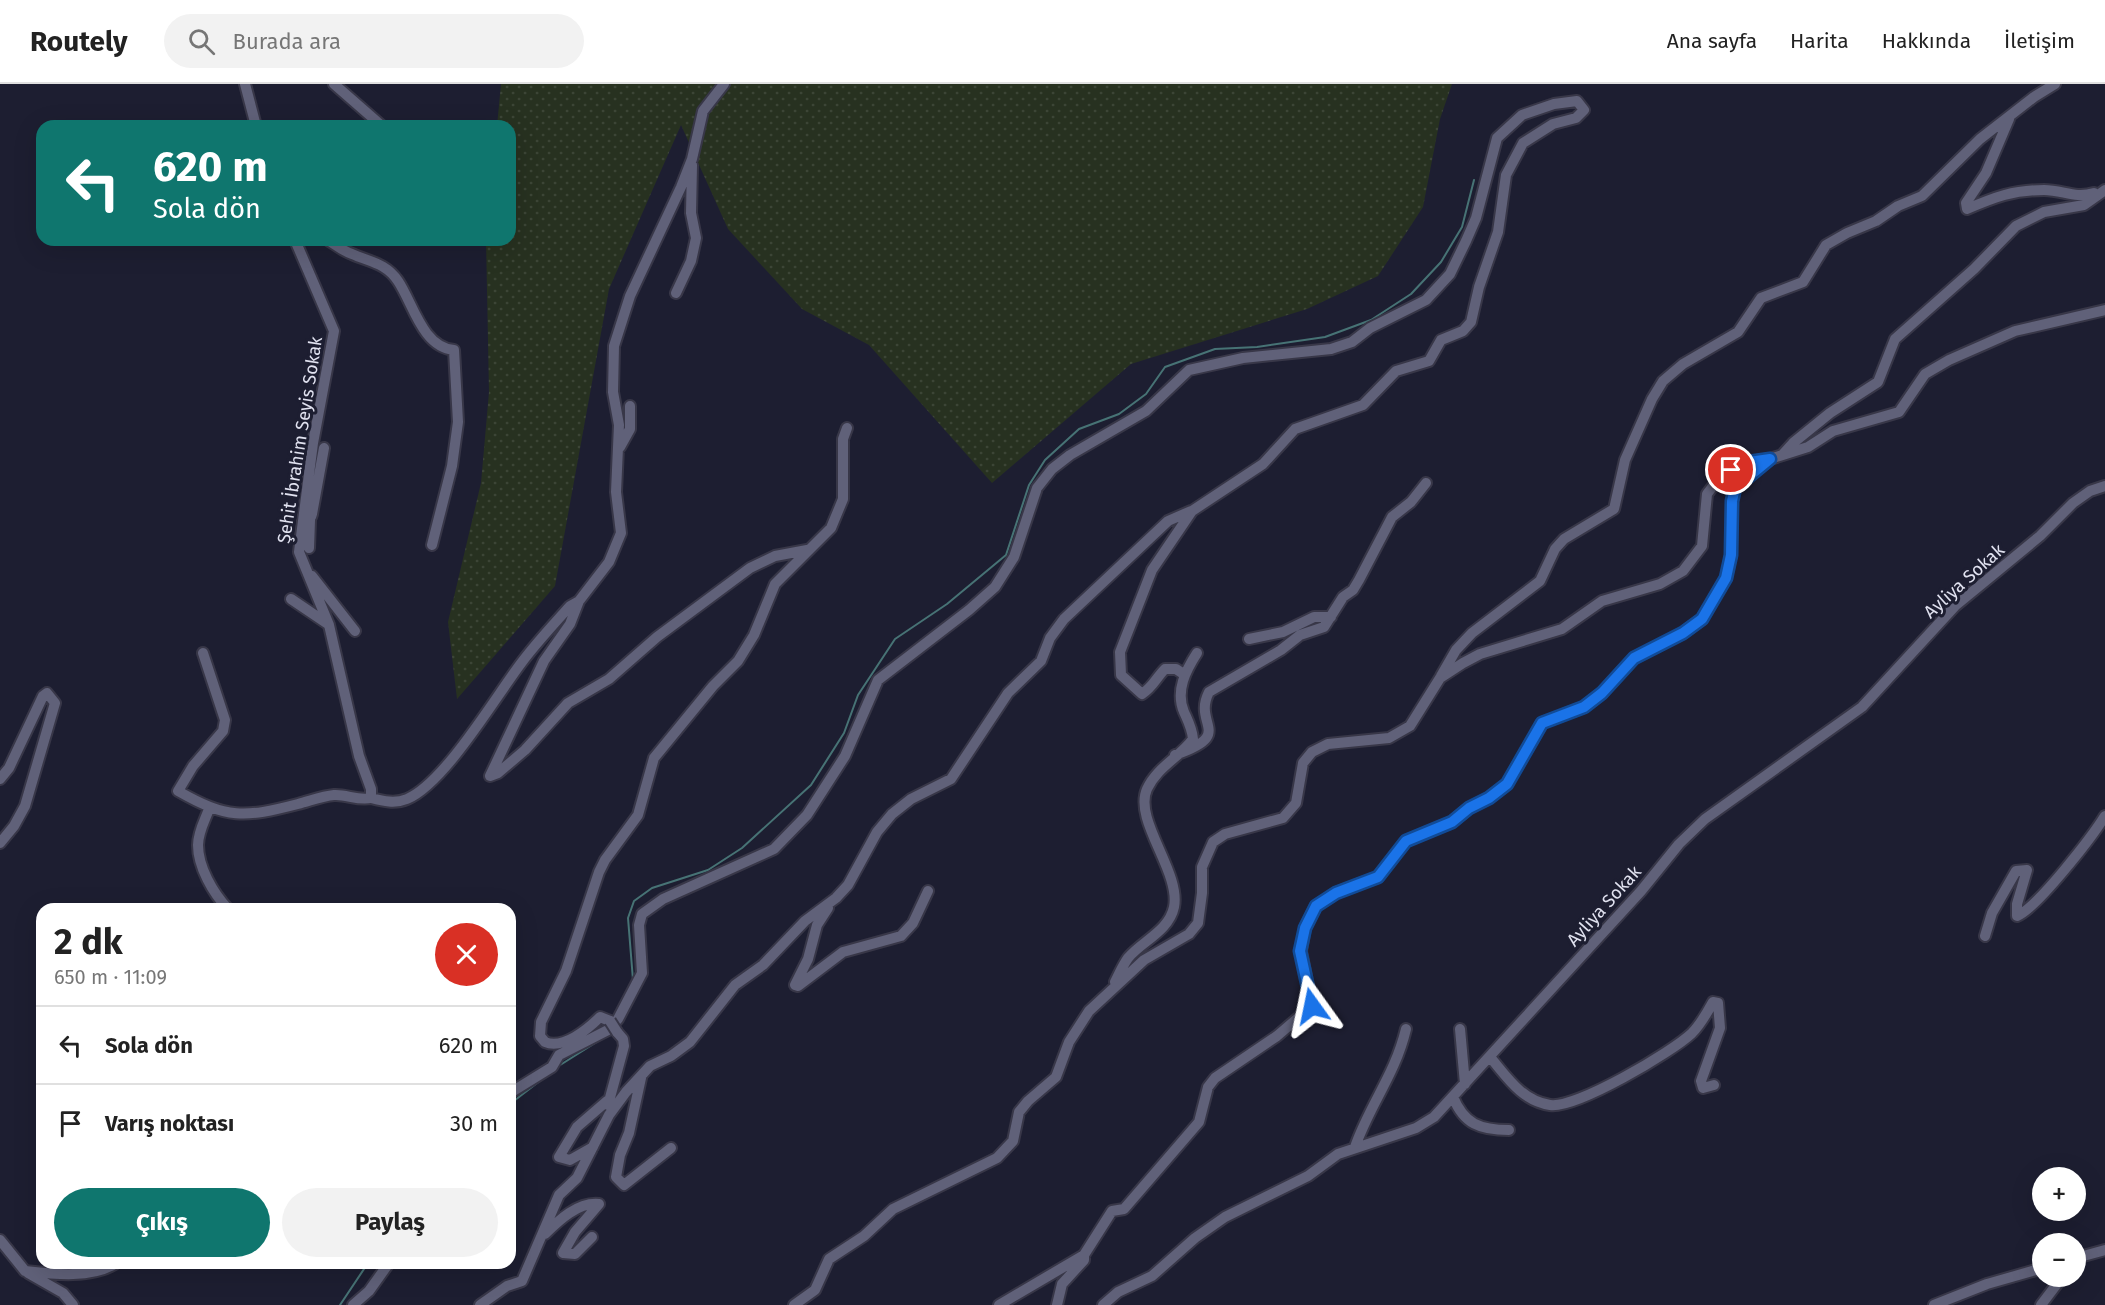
<!DOCTYPE html>
<html lang="tr">
<meta charset="utf-8">
<style>
body{margin:0;font-family:"Fira Sans",sans-serif;background:#f2f2f2;color:#222;height:100vh;display:flex;flex-direction:column;font-size:22px;white-space:nowrap}
*{box-sizing:border-box;margin:0}
p{font-size:20px;color:#767676}
.icon{flex:none;width:33px;height:33px;fill:none;stroke:currentColor;stroke-width:2;stroke-linecap:round;stroke-linejoin:round}
.map{position:relative;flex:1;overflow:hidden}
.side{position:absolute;left:36px;top:819px;width:480px;height:366px;display:flex;flex-direction:column;background:#fff;border-radius:18px;box-shadow:0 6px 24px #0002}
.side>*{flex:none}
.top-card{position:absolute;left:36px;top:36px;width:480px;height:126px;border-radius:18px;box-shadow:0 6px 24px #0002;background:#0f766e;color:#fff;overflow:hidden}
.buttons{position:absolute;left:2032px;top:1083px;display:grid;gap:12px}
.buttons a{display:grid;place-items:center;width:54px;height:54px;border-radius:50%;background:#fff;box-shadow:0 6px 24px #0002;font-size:30px}
.pin{position:absolute;display:grid;place-items:center;width:51px;height:51px;color:#fff;margin:-26px;border:3px solid #fff;border-radius:50%;box-shadow:0 2px 6px #0007}
.me{position:absolute;width:66px;margin:-33px;rotate:348deg;stroke-linejoin:round;filter:drop-shadow(0 0 4px #0008)}
.turn{display:flex;align-items:center;gap:21px;height:126px;padding:0 18px;font-size:27px}
.turn .icon{width:78px;height:78px;stroke-width:2.5}
.turn b{display:block;font-size:42px;line-height:51px}
.round{display:grid;place-items:center;flex:none;width:63px;height:63px;border-radius:32px;background:#f2f2f2}
.headline{display:flex;align-items:center;justify-content:space-between;height:102px;padding:0 18px}
h1{font-size:36px;font-weight:700;line-height:45px}
.cta{display:flex;gap:12px;margin-top:auto;padding:12px 18px}
.cta a{flex:1;height:69px;border-radius:36px;background:#0f766e;color:#fff;font-size:24px;font-weight:700;line-height:69px;text-align:center}
.cta a+a{background:#f2f2f2;color:#222}
ul{padding:0;list-style:none}
li{display:flex;align-items:center;gap:18px;height:78px;padding:0 18px;border-top:2px solid #e0e0e0}
li div{flex:1}
li b{display:block;font-size:22px}
li em{font-style:normal}
header{display:flex;align-items:center;gap:36px;box-sizing:border-box;height:84px;padding:0 30px;background:#fff;border-bottom:2px solid #e0e0e0}
header strong{font-size:28px}
nav{display:flex;gap:33px;margin-inline-start:auto;font-size:21px}
.search{width:420px;height:54px;background:#f2f2f2;display:flex;align-items:center;gap:15px;box-sizing:border-box;padding:0 21px;border-radius:33px;color:#767676;font-size:22px}
.map>svg:first-child{display:block}
.grass{fill:url(#grass-dots)}
.lines{fill:none;stroke-linecap:round;stroke-linejoin:round}
.stream{stroke:#477375;stroke-width:2}
.street-casing{stroke:#383748;stroke-width:14}
.street{stroke:#606179;stroke-width:10}
.street-bridge-casing{stroke:#383748;stroke-width:14;stroke-linecap:butt}
.street-bridge{stroke:#606179;stroke-width:10}
.route-casing{stroke:#114b97;stroke-width:15}
.route{stroke:#1a73e8;stroke-width:10}
.labels{text-anchor:middle;dominant-baseline:central;stroke-width:6;stroke-linejoin:round;paint-order:stroke}
.street-label{font-size:18px;fill:#e1e2f0;stroke:#1d1e31}
</style>
<header>
<strong>Routely</strong>
<div class="search"><svg class="icon" aria-label="search" viewBox="0 0 24 24"><circle cx="10" cy="10" r="6"/><path d="M15 15l6 6"/></svg>Burada ara</div>
<nav><a>Ana sayfa</a><a>Harita</a><a>Hakkında</a><a>İletişim</a></nav>
</header>
<div class="map">
<svg width="2105" height="1221" viewBox="0 0 2105 1221">
<defs>
<pattern id="grass-dots" width="8" height="8" patternUnits="userSpaceOnUse" patternTransform="scale(1.5)"><rect width="8" height="8" fill="#273120"/><path d="M2 2h.1M6 6h.1" fill="none" stroke="#3c4536" stroke-width="1.8" stroke-linecap="round"/></pattern>
</defs>
<rect width="100%" height="100%" fill="#1d1e31"/>
<path class="grass" d="M501 0H1452L1440 35 1423 123 1378 192 1307 225 1131 280 992 399 869 261 802 225 728 145 681 41 609 205 555 502 457 615 448 538 481 399 489 308 486 156H510V42H497Z"/>
<g class="lines">
<path class="stream" d="M633 896 628 834 634 817 652 804 708 786 742 764 811 701 844 649 858 611 895 555 947 520 1006 471 1029 401 1045 376 1079 345 1119 330 1146 310 1165 283 1215 265 1257 263 1325 253 1371 236 1411 210 1441 178 1462 143 1474 96
M557 983 603 954
M510 1020 541 996
M340 1221 368 1179"/>
<g class="street-casing">
<path id="street" d="M245 0 256 42
M334 0 382 42
M724 0 703 27 692 75 681 103 630 212 614 262 613 308 619 341 616 408 621 449 609 478 579 517 570 540 544 577 490 692 498 689 525 666 568 619 609 595 657 553 750 484 775 472 807 466
M2009 35 1986 89 1966 119 1967 125C1995 113 2013 106 2044 106 2063 106 2075 115 2094 109
M328 156C336 161 343 167 352 170 370 178 386 179 398 197 413 219 422 263 454 266L458 338 452 382 432 461
M676 209 691 177 696 154 691 129 692 81
M620 363 630 345V322
M1783 370 1793 359 1830 329 1878 298 1895 255 1974 185 2016 142 2044 128 2084 121 2105 106
M304 435 311 433 312 430 324 364
M304 435 310 436 309 464
M312 492 355 547
M291 515 328 540
M1249 555 1283 548 1314 533H1331
M203 569 225 636 223 647 193 682 178 707C227 735 244 734 298 720 310 717 322 712 334 711 346 710 358 717 371 714V705L359 672 329 541 299 468 313 359 334 247 295 156
M1441 592 1456 566 1472 549 1540 497 1555 465 1564 455 1614 425 1625 376 1652 315 1663 297 1683 280 1738 248 1761 214 1803 198 1826 161 1847 149 1876 137 1898 122 1922 112 1980 55 2034 13 2055 0
M1175 671C1236 650 1192 641 1209 608L1281 566 1300 551 1324 543 1343 513 1353 506 1359 496 1392 433 1411 418 1426 399
M0 695 9 684 43 612 47 609 55 619 25 722 14 742 0 759
M371 714C383 717 395 720 407 715 445 699 496 612 522 578 537 558 554 540 570 522L579 517
M209 725C205 736 198 748 198 761 198 783 213 809 228 825
M828 824 817 841 808 875 795 901 798 902 843 868 901 852 913 839 928 807
M1985 852 1992 829 2016 787 2027 786 2017 820V832C2037 824 2092 753 2105 732
M1115 898C1119 890 1123 881 1128 874 1142 857 1169 847 1174 823 1181 788 1133 736 1147 705 1157 683 1180 673 1193 655 1192 644 1188 637 1184 628 1175 607 1186 586 1197 569
M610 937 600 933C588 945 563 966 545 958L540 952 541 938 566 887 599 788 605 776 638 731 654 674 713 602 738 577 754 551 775 500 831 444 843 415V355L847 344
M1460 945 1465 1000
M1490 973C1507 993 1522 1017 1550 1021 1576 1025 1672 968 1692 949 1701 940 1707 929 1713 918L1718 919 1720 944 1701 997 1703 1004 1714 1001
M641 994 629 1049 620 1071 616 1093 624 1101 671 1064
M510 1009 552 983 559 971 608 946 618 935 642 889 639 841 642 830 663 815 774 765 807 731 845 672 878 596 969 526 995 503 1014 473 1037 404 1052 385 1070 371 1146 327 1189 286 1243 274 1331 265 1352 258 1370 244 1426 216 1450 190 1466 157 1476 134 1497 54 1522 31 1554 20 1577 17 1584 26 1576 34 1553 40 1523 59 1506 91 1498 148 1479 203 1471 238 1463 247 1441 256 1429 277 1396 287 1363 321 1295 345 1263 380 1192 427 1152 486 1120 568 1121 591 1142 610C1153 603 1156 594 1165 585H1176L1185 591
M1453 1013C1464 1040 1480 1046 1509 1046
M608 1021 624 962 623 955 617 948
M593 1063 570 1076 559 1073 577 1043 607 1017
M1355 1063C1370 1020 1395 991 1406 945
M545 1150C559 1136 578 1118 599 1120L575 1148 563 1169 575 1170 592 1153
M0 1156 25 1187C52 1190 92 1195 116 1179
M1084 1171 1112 1127 1124 1125 1199 1038 1208 1003 1215 994 1277 952 1312 922 1301 867 1305 844 1316 822 1336 809 1378 793 1406 757 1452 738 1469 724 1489 714 1507 700 1542 639 1584 623 1602 609 1634 574 1683 549 1702 535 1726 494 1731 471 1732 417 1735 403 1769 376
M2076 1174 2105 1166
M28 1189 63 1209 73 1221
M353 1221 369 1207 389 1179
M480 1221 507 1202 522 1197 559 1111 577 1094 609 1031 626 1008 650 982 671 972 690 958 735 901 763 881 805 837 836 814 848 801 877 748 892 730 911 715 951 695 1008 609 1041 577 1050 554 1064 535 1168 437 1191 427
M794 1221 815 1206 829 1175 864 1152 893 1125 997 1074 1013 1057 1019 1028 1028 1017 1056 993 1069 958 1089 927 1144 876 1189 850 1198 839 1202 809V783L1213 758 1225 750 1283 734 1296 719 1303 679 1312 668 1328 660 1389 654 1410 642 1440 594 1463 579 1480 570 1562 545 1602 517 1660 500 1683 487 1702 462 1707 410 1720 393 1742 379 1770 375 1808 363 1833 347 1899 328 1925 290 1949 276 2015 247 2105 226
M999 1221 1084 1171V1176L1062 1200 1057 1221
M1103 1221 1118 1208 1152 1192 1195 1154 1225 1133 1308 1092 1338 1070 1416 1044 1434 1033 1641 807 1679 760 1705 735 1862 623 1955 522 2040 452 2073 419 2090 407 2105 402
M1934 1221 1987 1200 2043 1184
M2041 1221 2063 1192"/>
</g>
<use href="#street" class="street"/>
<g class="street-bridge-casing">
<path id="street-bridge" d="M610 937 617 948"/>
</g>
<use href="#street-bridge" class="street-bridge"/>
</g>
<g class="lines">
<g class="route-casing">
<path id="route" d="M1312 922 1300 867 1305 844 1316 822 1336 809 1378 793 1406 757 1452 738 1469 724 1489 714 1507 700 1542 639 1584 623 1602 609 1634 574 1683 549 1702 535 1726 494 1731 471 1732 417 1735 404 1770 375 1742 379 1731 386"/>
</g>
<use href="#route" class="route"/>
</g>
<g class="labels">
<g class="street-label">
<text transform="translate(300 356) rotate(-81)">Şehit İbrahim Seyis Sokak</text>
<text transform="translate(1964 497) rotate(-42)">Ayliya Sokak</text>
<text transform="translate(1604 822) rotate(-48)">Ayliya Sokak</text>
</g>
</g>
</svg>
<div class="buttons">
<a>+</a>
<a>−</a>
</div>
<div class="pin" style="left:1731px;top:386px;background:#d93025"><svg class="icon" aria-label="arrive" viewBox="0 0 24 24"><path d="M6 21V4h12l-3 4 3 4H6"/></svg></div>
<svg class="me" style="left:1312px;top:922px" viewBox="-20 -20 40 40"><path d="M0-17L14 15 0 8-14 15z" fill="#1a73e8" stroke="#fff" stroke-width="4"/></svg>
<div class="top-card">
<div class="turn"><svg class="icon" aria-label="left" viewBox="0 0 24 24"><path d="M17 20v-9H6M10 6l-5 5 5 5"/></svg><div><b>620 m</b>Sola dön</div></div>
</div>
<section class="side">
<div class="headline"><div><h1>2 dk</h1><p>650 m · 11:09</p></div><a class="round" style="background:#d93025;color:#fff"><svg class="icon" aria-label="close" viewBox="0 0 24 24"><path d="M6 6l12 12M18 6L6 18"/></svg></a></div>
<ul>
<li><svg class="icon" aria-label="left" viewBox="0 0 24 24"><path d="M17 20v-9H6M10 6l-5 5 5 5"/></svg><div><b>Sola dön</b></div><em>620 m</em></li>
<li><svg class="icon" aria-label="arrive" viewBox="0 0 24 24"><path d="M6 21V4h12l-3 4 3 4H6"/></svg><div><b>Varış noktası</b></div><em>30 m</em></li>
</ul>
<div class="cta"><a>Çıkış</a><a>Paylaş</a></div>
</section>
</div>
